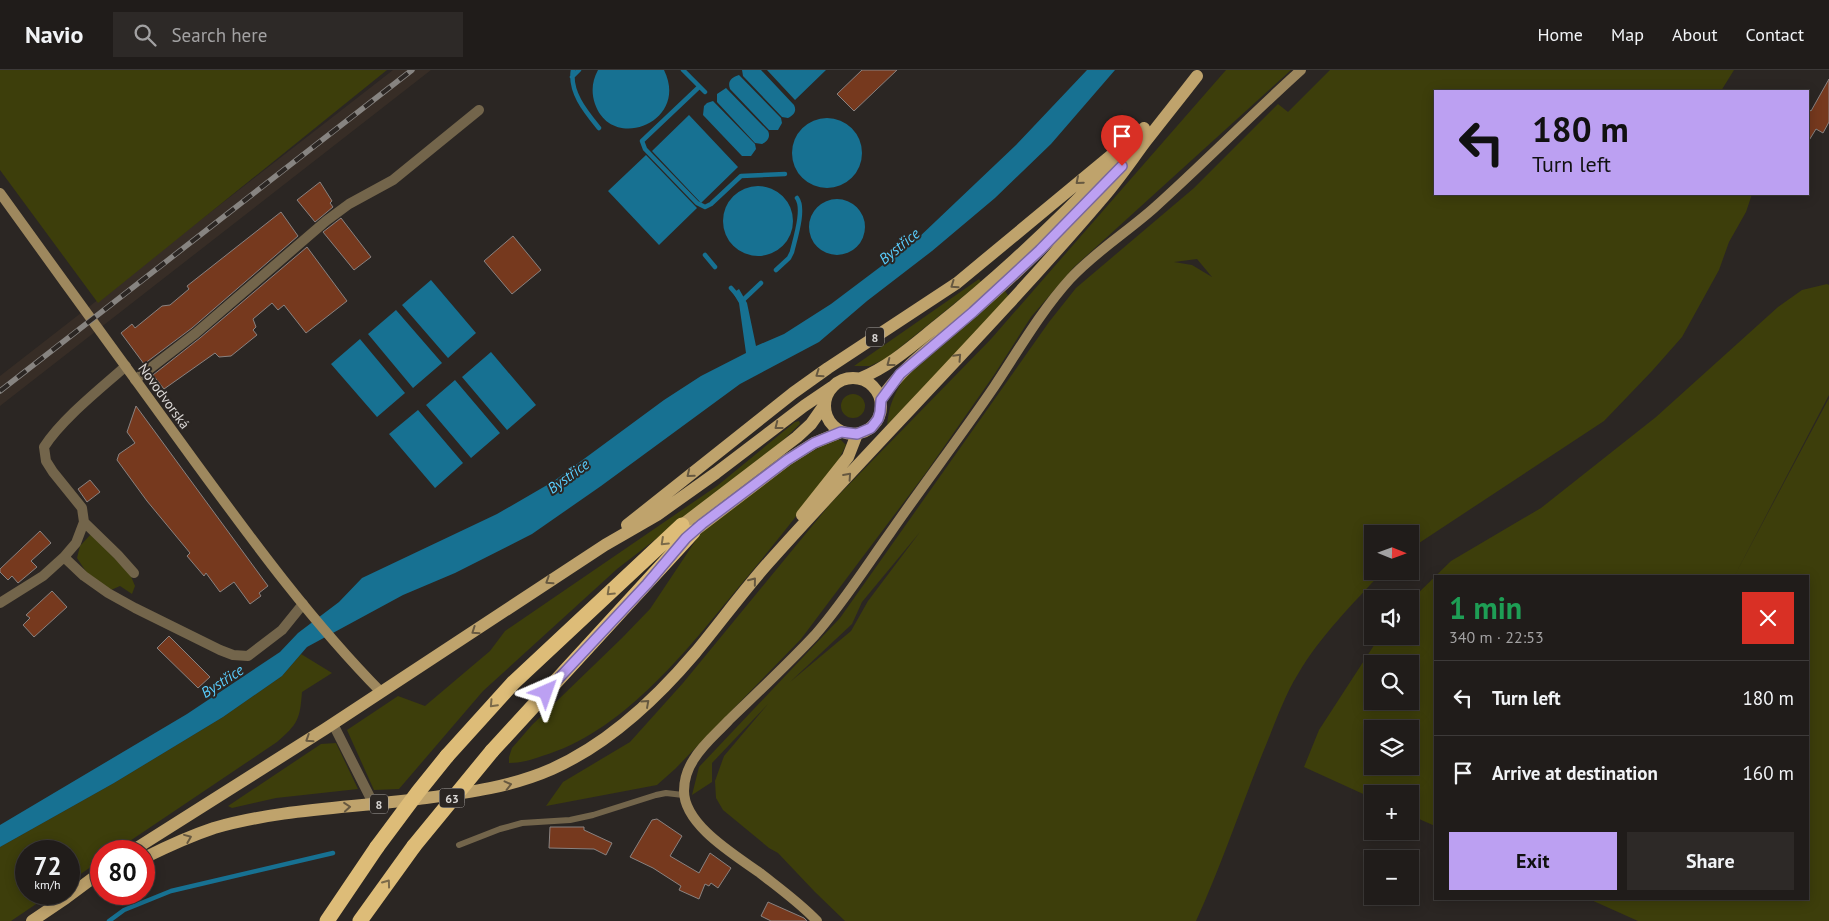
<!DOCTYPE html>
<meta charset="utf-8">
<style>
body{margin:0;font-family:"PT Sans",sans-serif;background:#2d2927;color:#f1f3f6;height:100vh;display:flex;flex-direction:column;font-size:19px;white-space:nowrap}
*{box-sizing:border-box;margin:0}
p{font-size:16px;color:#a2a1a2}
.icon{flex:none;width:28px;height:28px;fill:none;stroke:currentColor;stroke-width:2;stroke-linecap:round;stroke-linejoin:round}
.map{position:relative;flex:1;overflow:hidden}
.panel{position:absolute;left:1434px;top:505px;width:375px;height:325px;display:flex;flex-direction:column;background:#201c1a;border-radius:0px;box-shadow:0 2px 12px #0003,0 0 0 1px #3d3a39}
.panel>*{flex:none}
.top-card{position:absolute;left:1434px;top:20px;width:375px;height:105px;border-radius:0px;box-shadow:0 2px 12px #0003,0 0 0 1px #3d3a39;background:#bca0f2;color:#111;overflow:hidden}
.needle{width:32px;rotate:91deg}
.tools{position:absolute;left:1364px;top:455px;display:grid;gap:10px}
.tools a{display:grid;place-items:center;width:55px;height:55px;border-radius:0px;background:#201c1a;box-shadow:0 2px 12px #0003,0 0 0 1px #3d3a39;font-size:25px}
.speed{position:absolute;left:15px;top:770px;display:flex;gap:10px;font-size:25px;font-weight:700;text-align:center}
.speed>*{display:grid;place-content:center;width:65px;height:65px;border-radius:50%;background:#201c1a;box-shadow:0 2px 12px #0003,0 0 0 1px #3d3a39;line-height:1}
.speed small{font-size:12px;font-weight:400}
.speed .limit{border:8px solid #d22;background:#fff;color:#111}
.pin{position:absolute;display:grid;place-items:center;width:42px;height:42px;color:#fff;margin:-51px -21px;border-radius:50% 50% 50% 0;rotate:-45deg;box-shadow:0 0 5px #0007}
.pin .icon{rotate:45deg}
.me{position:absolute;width:55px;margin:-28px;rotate:43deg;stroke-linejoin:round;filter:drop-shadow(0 0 4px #0008)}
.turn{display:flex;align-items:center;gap:18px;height:105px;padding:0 15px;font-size:22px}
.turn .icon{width:65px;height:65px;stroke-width:2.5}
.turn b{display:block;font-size:35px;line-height:42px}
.round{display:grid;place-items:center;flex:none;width:52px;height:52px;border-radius:0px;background:#2d2927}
.headline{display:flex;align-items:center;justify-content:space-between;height:85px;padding:0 15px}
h1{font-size:30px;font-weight:700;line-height:38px;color:#1e9e55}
.primary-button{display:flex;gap:10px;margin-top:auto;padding:10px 15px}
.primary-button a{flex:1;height:58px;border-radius:0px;background:#bca0f2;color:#111;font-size:20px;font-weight:700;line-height:58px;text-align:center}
.primary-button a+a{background:#2d2927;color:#f1f3f6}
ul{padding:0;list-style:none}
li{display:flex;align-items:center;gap:15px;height:75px;padding:0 15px;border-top:1px solid #3d3a39}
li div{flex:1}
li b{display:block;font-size:19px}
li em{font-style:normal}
header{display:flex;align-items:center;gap:30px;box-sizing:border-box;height:70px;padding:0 25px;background:#201c1a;border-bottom:1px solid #3d3a39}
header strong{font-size:24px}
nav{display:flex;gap:28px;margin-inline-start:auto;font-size:18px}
.search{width:350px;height:45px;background:#2d2927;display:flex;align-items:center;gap:12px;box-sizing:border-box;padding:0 18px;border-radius:0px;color:#a2a1a2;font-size:19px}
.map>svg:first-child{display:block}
.built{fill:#372d26}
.green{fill:#3d3e0b;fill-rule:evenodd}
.water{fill:#177192}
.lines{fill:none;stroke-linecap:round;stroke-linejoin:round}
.stream{stroke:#177192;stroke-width:4.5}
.building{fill:#76391e;stroke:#898280}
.lane{stroke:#73654b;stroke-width:6}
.street{stroke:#73654b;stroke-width:10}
.secondary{stroke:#9e885e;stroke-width:10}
.primary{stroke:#bfa36c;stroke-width:12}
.highway{stroke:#ddbc78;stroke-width:15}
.rail-casing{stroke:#878481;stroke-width:5.5}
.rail{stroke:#2b2623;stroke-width:4;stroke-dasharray:11;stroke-linecap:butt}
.highway-bridge{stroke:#ddbc78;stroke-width:15}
.oneway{stroke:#665840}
.oneway2{stroke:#7b6a49}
.route-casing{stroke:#7a689d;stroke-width:12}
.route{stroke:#bca0f2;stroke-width:9}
.labels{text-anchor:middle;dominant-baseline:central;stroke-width:4;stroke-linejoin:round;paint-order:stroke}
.shield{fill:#2b2623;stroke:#a6a2a0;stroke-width:1}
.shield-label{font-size:12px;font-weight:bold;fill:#dad7d5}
.street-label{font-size:14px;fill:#dad7d5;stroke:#2b2623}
.water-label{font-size:15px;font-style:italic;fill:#59cdfd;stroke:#2b2623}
</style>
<header>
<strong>Navio</strong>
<div class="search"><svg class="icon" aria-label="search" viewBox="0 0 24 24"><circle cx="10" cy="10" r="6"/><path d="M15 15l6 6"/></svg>Search here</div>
<nav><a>Home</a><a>Map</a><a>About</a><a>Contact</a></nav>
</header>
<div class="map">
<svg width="1829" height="851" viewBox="0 0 1829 851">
<rect width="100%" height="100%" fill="#2b2623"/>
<path class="built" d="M393 0H431L0 336V306Z"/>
<path class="green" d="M0 0H387L98 233 0 100Z
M1226 0H1291L1074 197 1031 247 994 305 925 404 801 569 675 699 657 715 546 736 563 712 630 672 683 613 831 433 991 269Z
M1330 0H1734L1721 21H1435V124H1752L1746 142 1729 172 1719 200 1682 267 1652 301 1604 351 1410 479V464H1372V501H1383C1353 534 1320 566 1298 604 1285 625 1277 648 1268 670 1243 730 1223 792 1196 851H845L815 822 778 783 769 778 723 740 716 728 715 711 724 686 768 634 712 693V712L692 725 699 697 840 548 1049 252 1076 218 1194 118 1278 34 1288 42ZM1197 189 1212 207 1192 195 1174 192ZM920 462 868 531 851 561 790 612 852 554 862 532Z
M979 209 981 212 887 288 870 296H854Z
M1827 214 1829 215V325L1735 505 1829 328V851H1638L1589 829H1808V506H1435V756L1410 745V724H1372V728L1304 697 1319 660 1380 566H1410V531L1451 491 1541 438 1656 347 1778 237 1802 220ZM1372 594H1410V631H1372ZM1372 659H1410V696H1372Z
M1005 221 1010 228 887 355C889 335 894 324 905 307Z
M841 336a12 12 0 1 1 24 0a12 12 0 1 1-24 0Z
M799 351 800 354 779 374 617 499 572 540 483 621 399 719 374 720 347 660 398 626 425 636 490 581 505 561 717 416 795 352Z
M833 370H841L846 375 837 393C804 437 769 481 733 524 683 585 621 663 542 686 531 690 521 693 509 693V687L512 678 532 655 622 568 650 539 700 464 791 393Z
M91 464 130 504 135 516 132 524 120 516 111 520 87 503 77 488 80 476Z
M301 584 332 603 302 622C300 649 298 654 277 672L115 781H101V790L69 812V781H26V824H51L11 851H0V777L114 713 223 647 282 606Z
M336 673 358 719 276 728 232 738 228 736 321 674Z"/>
<path class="water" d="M598 0H664C690 52 612 83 595 34 591 22 592 11 598 0Z
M742 0H761L794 35C797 41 794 45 788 48L782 47 743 6Z
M767 0H826L795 30Z
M1087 0H1115L1051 74 995 128 932 181 867 231 819 272 740 314 601 416 532 464 455 503 403 525 307 577 282 606 223 647 114 713 0 777V755L187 644 280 582 298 563 339 532 362 508 497 444 554 411 664 330 701 306 746 283 739 233 733 223 739 219 747 233 756 276 784 264 831 234 916 170 1016 75Z
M739 5 781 48 782 53 778 60H769L730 19C727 11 732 7 739 5Z
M726 18 768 61C771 67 767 72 762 74L755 73 717 32V24Z
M713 31 755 74 756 79 751 86H742L703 45 704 36 707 33Z
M689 45 738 97 701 133 652 81Z
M792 83a35 35 0 1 1 70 0a35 35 0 1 1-70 0Z
M646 85 697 138 659 175 608 121Z
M723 151a35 35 0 1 1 70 0a35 35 0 1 1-70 0Z
M809 157a28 28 0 1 1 56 0a28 28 0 1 1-56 0Z
M431 210 476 263 448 288 402 235Z
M396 240 442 293 413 318 368 264Z
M360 269 405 323 377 347 331 294Z
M491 282 536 335 507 360 462 307Z
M455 310 500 363 471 388 426 335Z
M418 340 463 393 435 418 389 364Z"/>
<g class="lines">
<path class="stream" d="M573 0C569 22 586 42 599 58
M683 0 705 22
M572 7 579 0
M699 17 642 71 645 79 697 133 705 137 711 134 741 106 785 104
M705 185 715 197
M776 200 789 188 792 182C795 169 805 139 797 128
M731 218 738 226
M742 231 761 213
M109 851 124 840 171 821 333 783"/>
</g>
<path class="building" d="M862 0H897L854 41 837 24Z
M1829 9V52L1823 63 1816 59 1808 72V39L1811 41Z
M320 112 332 131 330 133 333 137 315 152 297 130Z
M281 142 298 166 192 258 144 294 121 263 132 254 135 258 162 236 170 235 189 219 187 216Z
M341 148 371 187 354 200 323 162Z
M513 166 541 200 512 224 484 191Z
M307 177 347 231 306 263 284 235 278 240 272 233 253 249 256 257 253 260 257 265 231 286 219 287 215 283 164 319 153 305 200 268Z
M136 336 268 516 259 523 261 526 250 534 234 512 220 522 206 503 204 506 187 486 190 483 147 431 117 390 119 384 135 373 127 362Z
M90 410 100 422 87 432 78 419Z
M40 461 51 473 31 491 37 497 18 513 12 506 8 510 0 502V499Z
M52 521 67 537 34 567 23 555 30 548 26 545Z
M169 566 210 607 198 618 157 578Z
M657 749 682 766 670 786 699 803 710 783 731 798 718 818 711 813 709 816 705 814 699 829 679 820 681 816 653 798 630 787 652 750Z
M550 757H584V760L612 773 606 785 594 779 549 778Z
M768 832 804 848 807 851H771L761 846Z"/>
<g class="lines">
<path class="lane" d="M459 775 500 759 522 753 570 750 593 745 656 725 666 723 683 725"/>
<path class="street" d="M126 296C100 319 62 349 44 377L46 391 53 402 82 438 84 452 118 485 134 503
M135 310 196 263 326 151 349 134 393 110 479 40
M64 487 76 473 84 452
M0 533 43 506 64 487 84 506 108 523 135 538 220 580 233 585 248 586 282 560 303 534
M333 654 374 735"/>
<path class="secondary" d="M0 123C66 214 131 305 198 396 255 474 313 553 381 622
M817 851C800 833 779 818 760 803 735 785 684 755 684 721 684 710 688 698 694 689 703 674 717 663 729 650 758 622 787 595 815 565 843 533 865 498 890 463 924 414 960 367 994 317 1018 281 1041 241 1070 209 1095 182 1127 162 1154 138 1204 93 1251 45 1301 0"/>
<path class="primary" d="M825 336a28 28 0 1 1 56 0a28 28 0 1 1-56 0Z
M861 308C890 296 913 275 938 255 1002 204 1060 149 1116 90
M881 329C904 294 941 270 972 242 1018 203 1061 160 1102 117
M802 445 848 387 857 364
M627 455 793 323 828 298 957 213 1144 58
M682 455 797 367 811 354 825 334
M693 462 787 390 814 373 841 362
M132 781 325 659 605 475 657 445 716 403 804 336 832 317
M144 788C166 777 190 766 214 758 280 739 350 738 418 729 464 723 509 718 552 699 608 674 656 629 695 583 720 553 743 521 769 492 878 370 994 255 1100 131 1117 112 1131 91 1146 71 1163 49 1180 28 1197 6
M32 851 66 828 101 802"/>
<path class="highway" d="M492 681 693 462
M447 686 513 613 682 455
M327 851 377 777
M360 851 414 776"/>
<g class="rail-casing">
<path id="rail" d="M0 321 412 0"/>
</g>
<use href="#rail" class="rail"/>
<path class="highway-bridge" d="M414 776 492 681
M377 777 418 722 447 686"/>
</g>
<defs><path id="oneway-chevron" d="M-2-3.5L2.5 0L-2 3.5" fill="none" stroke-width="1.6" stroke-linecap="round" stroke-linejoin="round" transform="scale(1.25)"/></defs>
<g class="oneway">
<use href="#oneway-chevron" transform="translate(1079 111) rotate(139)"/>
<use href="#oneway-chevron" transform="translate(954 215) rotate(145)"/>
<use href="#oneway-chevron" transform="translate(958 287) rotate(-47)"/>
<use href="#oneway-chevron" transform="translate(890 293) rotate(143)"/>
<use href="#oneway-chevron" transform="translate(819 304) rotate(145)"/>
<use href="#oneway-chevron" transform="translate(778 356) rotate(142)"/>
<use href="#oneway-chevron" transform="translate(690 404) rotate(141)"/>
<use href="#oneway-chevron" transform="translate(848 406) rotate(-48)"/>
<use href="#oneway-chevron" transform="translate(549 511) rotate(147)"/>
<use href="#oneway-chevron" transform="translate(753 511) rotate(-51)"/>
<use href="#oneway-chevron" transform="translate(475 561) rotate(146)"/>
<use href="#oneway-chevron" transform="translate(646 633) rotate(-42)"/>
<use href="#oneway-chevron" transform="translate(309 669) rotate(147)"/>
<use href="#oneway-chevron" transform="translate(508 715) rotate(-14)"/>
<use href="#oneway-chevron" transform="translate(347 737) rotate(-5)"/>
<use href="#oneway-chevron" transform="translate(188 768) rotate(-22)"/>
</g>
<g class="oneway2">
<use href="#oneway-chevron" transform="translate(664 472) rotate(137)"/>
<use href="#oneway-chevron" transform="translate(610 522) rotate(137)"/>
<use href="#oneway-chevron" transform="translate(493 634) rotate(133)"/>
<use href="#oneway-chevron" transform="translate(387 813) rotate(-54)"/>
</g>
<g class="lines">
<g class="route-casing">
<path id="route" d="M546 622 647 514 686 468 702 454 787 390 814 373 841 362 857 364 871 358 878 349 880 342 881 330 900 304 973 242 1040 180 1122 96"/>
</g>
<use href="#route" class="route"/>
</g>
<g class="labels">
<g class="shield">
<rect x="866" y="257.5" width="18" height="19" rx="4"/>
<rect x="439.5" y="718.5" width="25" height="19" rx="4"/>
<rect x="370" y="724.5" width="18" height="19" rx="4"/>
</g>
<g class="shield-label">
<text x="875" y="267">8</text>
<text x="452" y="728">63</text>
<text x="379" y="734">8</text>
</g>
<g class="street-label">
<text transform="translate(164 326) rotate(54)">Novodvorská</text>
</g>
<g class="water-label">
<text transform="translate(899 176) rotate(-39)">Bystřice</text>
<text transform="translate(568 406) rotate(-36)">Bystřice</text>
<text transform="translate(222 611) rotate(-33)">Bystřice</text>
</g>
</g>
</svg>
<div class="tools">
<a><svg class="needle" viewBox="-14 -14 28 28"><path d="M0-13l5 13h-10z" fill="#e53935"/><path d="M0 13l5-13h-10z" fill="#a2a1a2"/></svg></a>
<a><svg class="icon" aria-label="sound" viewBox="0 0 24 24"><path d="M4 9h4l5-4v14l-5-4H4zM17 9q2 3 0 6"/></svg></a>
<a><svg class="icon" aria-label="search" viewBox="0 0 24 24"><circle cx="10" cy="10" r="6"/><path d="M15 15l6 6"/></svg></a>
<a><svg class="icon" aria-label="layers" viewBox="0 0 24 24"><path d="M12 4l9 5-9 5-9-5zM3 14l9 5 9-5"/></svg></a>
<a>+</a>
<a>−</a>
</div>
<div class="speed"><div>72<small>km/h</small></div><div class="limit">80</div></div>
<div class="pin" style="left:1122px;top:96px;background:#d93025"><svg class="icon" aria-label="arrive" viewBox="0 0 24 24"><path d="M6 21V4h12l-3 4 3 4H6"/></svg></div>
<svg class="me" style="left:546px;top:622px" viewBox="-20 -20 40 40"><path d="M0-17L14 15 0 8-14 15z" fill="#bca0f2" stroke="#fff" stroke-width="4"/></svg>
<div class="top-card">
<div class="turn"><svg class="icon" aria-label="left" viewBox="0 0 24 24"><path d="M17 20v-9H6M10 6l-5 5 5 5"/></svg><div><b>180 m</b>Turn left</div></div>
</div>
<section class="panel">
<div class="headline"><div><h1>1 min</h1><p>340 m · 22:53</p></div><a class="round" style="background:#d93025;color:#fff"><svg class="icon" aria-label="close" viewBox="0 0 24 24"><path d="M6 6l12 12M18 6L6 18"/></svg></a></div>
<ul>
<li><svg class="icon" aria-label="left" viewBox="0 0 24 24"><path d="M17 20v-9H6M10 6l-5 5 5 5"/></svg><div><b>Turn left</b></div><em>180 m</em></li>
<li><svg class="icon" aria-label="arrive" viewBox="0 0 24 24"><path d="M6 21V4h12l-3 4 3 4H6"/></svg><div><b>Arrive at destination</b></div><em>160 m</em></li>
</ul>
<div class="primary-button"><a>Exit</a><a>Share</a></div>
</section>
</div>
